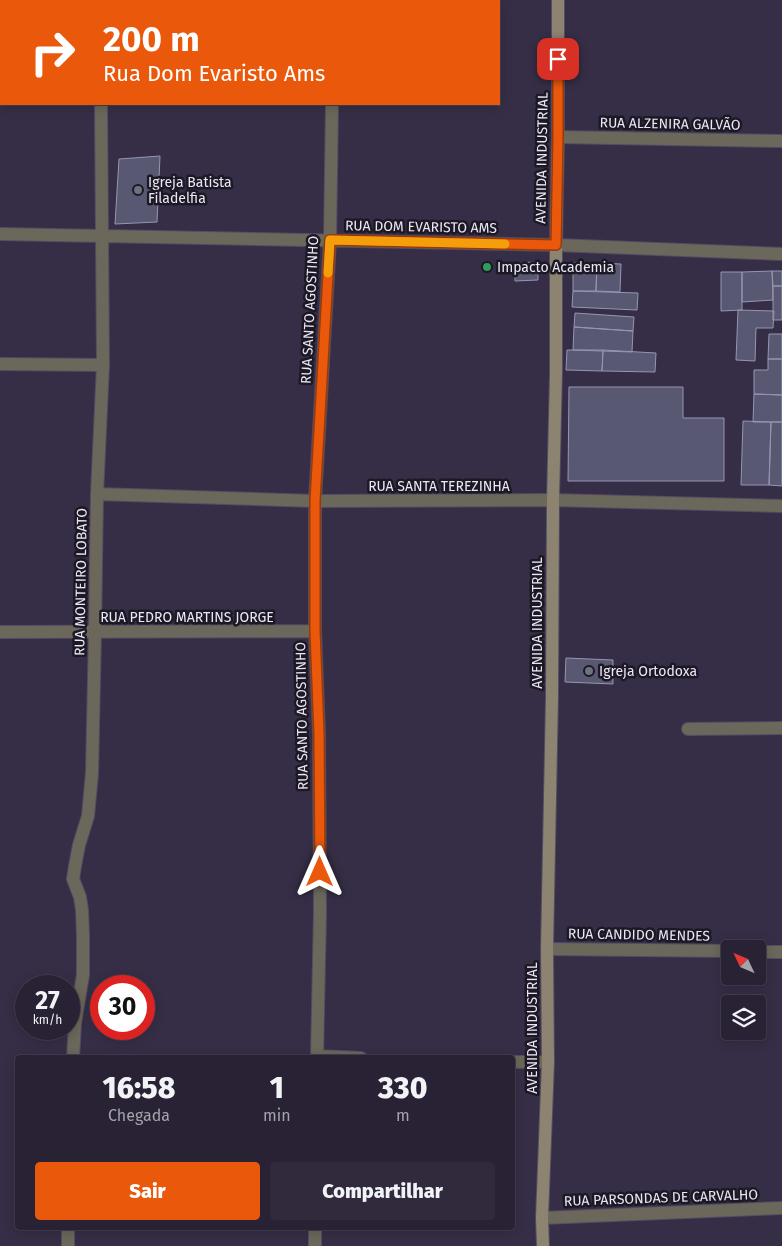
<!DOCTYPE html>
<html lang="pt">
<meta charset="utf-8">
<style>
body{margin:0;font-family:"Fira Sans",sans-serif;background:#302a3c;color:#f1f3f6;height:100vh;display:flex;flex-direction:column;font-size:19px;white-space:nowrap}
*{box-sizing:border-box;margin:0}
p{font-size:16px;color:#a5a4ac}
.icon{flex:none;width:28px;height:28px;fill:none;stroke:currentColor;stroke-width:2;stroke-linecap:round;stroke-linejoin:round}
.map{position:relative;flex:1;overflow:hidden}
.sheet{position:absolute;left:15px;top:1055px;width:500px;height:175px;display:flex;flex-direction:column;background:#282234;border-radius:5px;box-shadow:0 2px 12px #0003,0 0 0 1px #443f4f}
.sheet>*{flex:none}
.hud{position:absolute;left:0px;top:0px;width:500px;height:105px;box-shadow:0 2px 12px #0003,0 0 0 1px #443f4f;background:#ea580c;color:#fff;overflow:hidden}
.needle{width:32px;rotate:314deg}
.buttons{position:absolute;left:721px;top:940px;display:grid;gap:10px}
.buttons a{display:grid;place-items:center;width:45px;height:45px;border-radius:5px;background:#282234;box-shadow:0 2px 12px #0003,0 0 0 1px #443f4f;font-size:25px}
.speed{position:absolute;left:15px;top:975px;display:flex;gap:10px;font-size:25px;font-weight:700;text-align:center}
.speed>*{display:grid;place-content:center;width:65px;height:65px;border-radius:50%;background:#282234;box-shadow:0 2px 12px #0003,0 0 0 1px #443f4f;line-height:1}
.speed small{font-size:12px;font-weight:400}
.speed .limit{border:8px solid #d22;background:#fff;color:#111}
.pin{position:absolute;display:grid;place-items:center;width:42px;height:42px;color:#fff;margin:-21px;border-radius:10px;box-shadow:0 2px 8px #0006}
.me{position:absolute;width:55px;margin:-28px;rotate:0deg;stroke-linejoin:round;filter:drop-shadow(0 0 4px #0008)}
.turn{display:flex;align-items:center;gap:18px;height:105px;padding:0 20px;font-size:22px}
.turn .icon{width:65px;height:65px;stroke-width:2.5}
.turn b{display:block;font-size:35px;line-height:42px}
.eta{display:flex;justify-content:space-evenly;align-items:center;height:85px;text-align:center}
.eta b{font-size:30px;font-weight:800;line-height:35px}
.cta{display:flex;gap:10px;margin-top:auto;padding:10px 20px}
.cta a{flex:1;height:58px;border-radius:5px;background:#ea580c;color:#fff;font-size:20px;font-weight:800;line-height:58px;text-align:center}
.cta a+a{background:#302a3c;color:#f1f3f6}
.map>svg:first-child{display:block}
.building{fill:#585873;stroke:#9695b4}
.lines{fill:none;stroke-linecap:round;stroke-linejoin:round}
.street-casing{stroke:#534c62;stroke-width:14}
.secondary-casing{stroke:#534c62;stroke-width:14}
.street{stroke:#6c675b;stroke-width:12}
.secondary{stroke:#8c8471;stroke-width:12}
.route-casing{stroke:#983908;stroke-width:12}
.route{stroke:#ea580c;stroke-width:9}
.slow{stroke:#f59e0b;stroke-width:9}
.worship-dot{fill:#6b7280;stroke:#1c1824;stroke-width:2}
.leisure-dot{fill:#2e9e5b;stroke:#1c1824;stroke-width:2}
.labels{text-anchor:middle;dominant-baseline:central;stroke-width:5;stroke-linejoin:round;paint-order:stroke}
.street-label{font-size:14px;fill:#ece7f7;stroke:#1c1824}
.poi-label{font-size:14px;fill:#ece7f7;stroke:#1c1824;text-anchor:start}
</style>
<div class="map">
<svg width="782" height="1246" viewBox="0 0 782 1246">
<rect width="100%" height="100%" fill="#362e46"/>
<path class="building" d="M160 156 157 222 115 224 119 159Z
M538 262V280L515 281V263Z
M573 263H597L596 291H573Z
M597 263 621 264 620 292 596 291Z
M772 271 773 300 742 302V272Z
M772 271H782V286H773Z
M721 272H742V310L721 311Z
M773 286H782V320H773Z
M573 291 638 293 637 310 572 307Z
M738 310 774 311 773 328H756L755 361 736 360Z
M575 313 634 317 633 331 574 327Z
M574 327 633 331 632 352 573 350Z
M769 334H782V359H768Z
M567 350H603L602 371 566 370Z
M603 350 656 353 655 372 602 371Z
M768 359H782V395L754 394V370H768Z
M569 387H683V418H724V481H568Z
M754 394 782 395V422H753Z
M743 421 771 422 769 485H741Z
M771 422H782V486L769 485Z
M566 658 613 660V684L565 682Z"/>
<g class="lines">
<g class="street-casing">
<path id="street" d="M100 0V1
M335 1V0
M558 137 782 141
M0 234 556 245 782 254
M0 364 103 365
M97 494 315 501 553 500 782 506
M0 632 315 631
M688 729 782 728
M547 949 730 951
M758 952H782
M317 1056 361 1058
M73 1058 75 1023 83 975V935L82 910 80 897 73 879 75 866 79 845 88 816 92 773 95 632 97 494 103 365 101 104
M317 1058 320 911 319 734 315 631V501L330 240 332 104
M512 1062H548
M542 1218 782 1208
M68 1246V1228
M315 1246V1228"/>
</g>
<g class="secondary-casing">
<path id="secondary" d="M543 1246 542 1218 548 1062 547 949 552 696 553 500 556 373V245L558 137V0"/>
</g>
<use href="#street" class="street"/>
<use href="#secondary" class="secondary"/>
</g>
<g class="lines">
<g class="route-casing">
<path id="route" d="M320 872 319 734 315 631V501L330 240 556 245 558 137V59"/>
</g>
<use href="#route" class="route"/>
<path class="slow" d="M328 273 330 240 505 244"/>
</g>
<g class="worship-dot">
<circle cx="138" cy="190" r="5"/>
<circle cx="589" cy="671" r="5"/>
</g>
<circle class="leisure-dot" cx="487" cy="267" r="5"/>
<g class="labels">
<g class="street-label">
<text transform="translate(670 124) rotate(1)">RUA ALZENIRA GALVÃO</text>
<text transform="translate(542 158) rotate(-89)">AVENIDA INDUSTRIAL</text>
<text transform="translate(421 227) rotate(1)">RUA DOM EVARISTO AMS</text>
<text transform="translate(310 310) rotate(-87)">RUA SANTO AGOSTINHO</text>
<text x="439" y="486">RUA SANTA TEREZINHA</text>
<text transform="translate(81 582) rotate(-89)">RUA MONTEIRO LOBATO</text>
<text x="187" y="617">RUA PEDRO MARTINS JORGE</text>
<text transform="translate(537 623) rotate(-90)">AVENIDA INDUSTRIAL</text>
<text transform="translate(302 716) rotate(-91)">RUA SANTO AGOSTINHO</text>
<text transform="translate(639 935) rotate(1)">RUA CANDIDO MENDES</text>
<text transform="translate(532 1028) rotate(-90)">AVENIDA INDUSTRIAL</text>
<text transform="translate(661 1198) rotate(-2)">RUA PARSONDAS DE CARVALHO</text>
</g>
<g class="poi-label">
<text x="148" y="182">Igreja Batista<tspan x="148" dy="16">Filadelfia</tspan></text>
<text x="497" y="267">Impacto Academia</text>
<text x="599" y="671">Igreja Ortodoxa</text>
</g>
</g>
</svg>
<div class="buttons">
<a><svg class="needle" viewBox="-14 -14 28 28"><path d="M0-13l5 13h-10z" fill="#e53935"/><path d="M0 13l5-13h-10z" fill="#a5a4ac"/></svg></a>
<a><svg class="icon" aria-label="layers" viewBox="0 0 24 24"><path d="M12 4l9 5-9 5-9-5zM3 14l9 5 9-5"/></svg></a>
</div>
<div class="speed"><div>27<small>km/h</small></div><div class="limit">30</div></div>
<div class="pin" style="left:558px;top:59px;background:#d93025"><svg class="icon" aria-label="arrive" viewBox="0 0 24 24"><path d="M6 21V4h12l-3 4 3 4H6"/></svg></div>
<svg class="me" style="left:320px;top:872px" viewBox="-20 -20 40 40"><path d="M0-17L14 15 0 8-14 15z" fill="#ea580c" stroke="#fff" stroke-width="4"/></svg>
<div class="hud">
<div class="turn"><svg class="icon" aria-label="right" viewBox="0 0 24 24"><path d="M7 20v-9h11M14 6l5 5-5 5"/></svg><div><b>200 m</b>Rua Dom Evaristo Ams</div></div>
</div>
<section class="sheet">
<div class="eta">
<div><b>16:58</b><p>Chegada</p></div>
<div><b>1</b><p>min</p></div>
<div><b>330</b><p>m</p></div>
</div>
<div class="cta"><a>Sair</a><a>Compartilhar</a></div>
</section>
</div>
